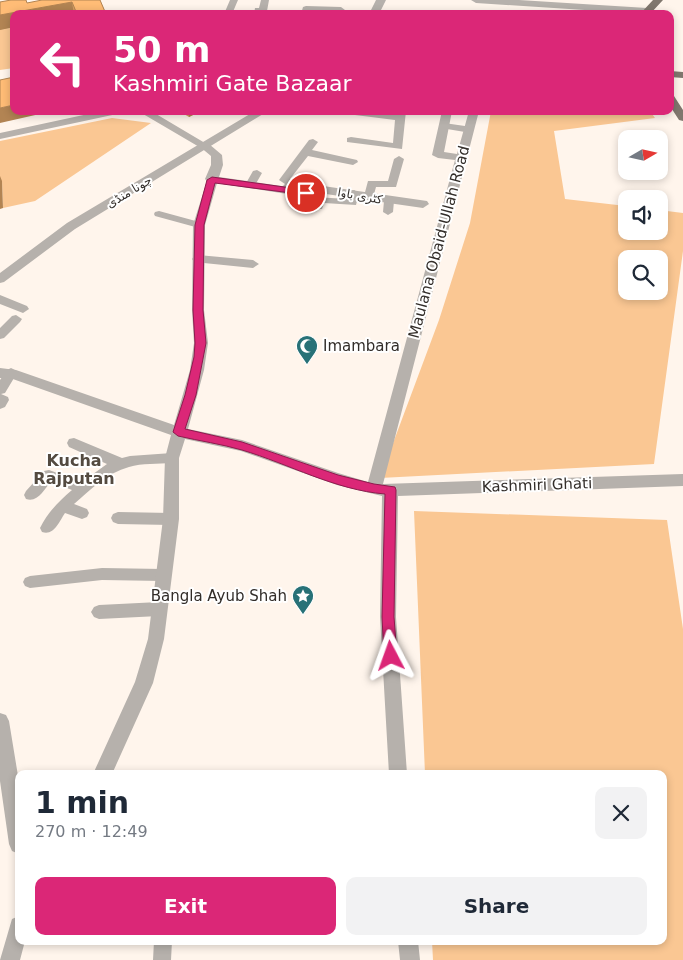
<!DOCTYPE html>
<meta charset="utf-8">
<style>
body{margin:0;font-family:"DejaVu Sans",Vazirmatn,sans-serif;background:#f2f2f3;color:#1f2937;height:100vh;display:flex;flex-direction:column;font-size:19px;white-space:nowrap}
*{box-sizing:border-box;margin:0}
p{font-size:16px;color:#747a83}
.icon{flex:none;width:28px;height:28px;fill:none;stroke:currentColor;stroke-width:2;stroke-linecap:round;stroke-linejoin:round}
.map{position:relative;flex:1;overflow:hidden}
.side{position:absolute;left:15px;top:770px;width:652px;height:175px;display:flex;flex-direction:column;background:#fff;border-radius:10px;box-shadow:0 2px 8px #0003}
.side>*{flex:none}
.hud{position:absolute;left:10px;top:10px;width:664px;height:105px;border-radius:10px;box-shadow:0 2px 8px #0003;background:#db2777;color:#fff;overflow:hidden}
.needle{width:32px;rotate:81deg}
.controls{position:absolute;left:618px;top:130px;display:grid;gap:10px}
.controls a{display:grid;place-items:center;width:50px;height:50px;border-radius:10px;background:#fff;box-shadow:0 2px 8px #0003;font-size:25px}
.pin{position:absolute;display:grid;place-items:center;width:42px;height:42px;color:#fff;margin:-21px;border:2px solid #fff;border-radius:50%;box-shadow:0 1px 5px #0007}
.me{position:absolute;width:55px;margin:-28px;rotate:356deg;stroke-linejoin:round;filter:drop-shadow(0 0 4px #0008)}
.turn{display:flex;align-items:center;gap:18px;height:105px;padding:0 20px;font-size:22px}
.turn .icon{width:65px;height:65px;stroke-width:2.5}
.turn b{display:block;font-size:35px;line-height:42px}
.round{display:grid;place-items:center;flex:none;width:52px;height:52px;border-radius:10px;background:#f2f2f3}
.head{display:flex;align-items:center;justify-content:space-between;height:85px;padding:0 20px}
h1{font-size:30px;font-weight:700;line-height:38px}
.primary-button{display:flex;gap:10px;margin-top:auto;padding:10px 20px}
.primary-button a{flex:1;height:58px;border-radius:10px;background:#db2777;color:#fff;font-size:20px;font-weight:700;line-height:58px;text-align:center}
.primary-button a+a{background:#f2f2f3;color:#1f2937}
.map>svg:first-child{display:block}
.green{fill:#fac793;fill-rule:evenodd}
.lines{fill:none;stroke-linecap:round;stroke-linejoin:round}
.service{fill:#b6b1ac;fill-rule:evenodd}
.minor{fill:#b6b1ac;fill-rule:evenodd}
.tertiary{fill:#b6b1ac;fill-rule:evenodd}
.primary{fill:#80776e;fill-rule:evenodd}
.wall{fill:#dba265}
.shaded-wall{fill:#b28453}
.building{fill:#ffbc76;stroke:#b28453}
.route{fill:#db2777;stroke:#8e194d}
.labels{text-anchor:middle;dominant-baseline:central;stroke-width:4;stroke-linejoin:round;paint-order:stroke}
.far-street-label{font-size:12px;fill:#322d29;stroke:#fff}
.street-label{font-size:15px;fill:#322d29;stroke:#fff}
.poi-label{font-size:15px;fill:#322d29;stroke:#fff;text-anchor:start}
.neighbourhood-label{font-size:16px;font-weight:bold;fill:#534a40;stroke:#fff}
</style>
<div class="map">
<svg width="683" height="960" viewBox="0 0 683 960">
<rect width="100%" height="100%" fill="#fff5ec"/>
<path class="green" d="M14 27V68L0 70V30Z
M491 111H650L655 118 554 131 565 199 626 206V231H659V210L683 213V251L654 464 380 478 439 320 470 223ZM626 259H659V291H626Z
M112 118 151 123 35 201 3 208 2 181H0V141Z
M414 511 667 520 683 629V960H433L432 941H664V774H425Z"/>
<g class="lines">
<path class="service" d="M230 0H238L232 14H224Z
M261 0H269L267 11 262 14H254L255 8H259Z
M306 6 341 7 345 10 344 14 310 12 309 14H301L303 7Z
M102 111H122L117 114 0 139V133Z
M138 111H151L210 146 209 148H201Z
M351 111 396 115V111H406L402 149 347 142V138L351 137 393 143 395 120 355 115 352 114Z
M444 123 465 126 470 129 465 132 441 128V124Z
M313 139 318 142 312 150 357 160 358 162 353 165 308 156 290 179 297 183 288 192H280L279 190 285 184 279 180 309 140Z
M399 156 404 159 396 187H376L373 198H365L364 196 368 181H388L394 159Z
M257 170 262 173 254 187 250 188 246 187 245 185 253 171Z
M354 190 359 193 356 205 324 203 322 209H314L313 207 315 197 347 199 350 191Z
M389 198 394 201 393 212 388 215 383 212 384 201Z
M159 211 203 223 204 225 199 228 155 216 154 214 155 212Z
M198 255 253 260 259 264 253 268 194 262 192 259 194 256Z
M0 295 27 306 29 309 23 313 0 304Z
M16 315 22 319 20 322 4 338 0 339V328L12 316Z
M11 368 15 370 17 373 5 393 1 394 8 397 9 400 5 407 0 409V380L7 370Z
M74 438 122 458 130 456 172 453 177 454 179 458 177 462 172 463C158 464 142 463 129 467 107 473 90 490 74 504L87 509 89 513 87 517 82 519 65 513C59 522 54 536 42 532L40 528C48 512 59 501 72 490L51 482C44 489 38 503 26 499L24 495 26 491 44 471 49 470 82 482 107 464 69 447 67 443 69 439Z
M118 512 171 513 176 515 178 519 176 523 171 525 118 524 113 522 111 518 113 514Z
M102 568 163 569 168 571 170 575 168 579 163 581 102 580 30 588 25 586 23 582 25 578 30 576Z
M159 602 164 604 167 609 164 614 159 616 99 619 94 617 91 612 94 607 99 605Z
M154 941H172L171 960H153Z"/>
<path class="minor" d="M471 0H519L647 8 652 11 646 14 476 3Z
M442 111H452L444 152 457 154 469 111H479L383 484 683 474V486L398 496 396 617 407 774H389L380 617 382 496 337 485 241 451 185 439 179 458V519L164 639 153 683 112 774H93L135 682 148 639 163 519 165 458 171 435 10 378H0V368L16 370 174 425 190 370 194 343 192 310 193 225 207 181 205 179 211 165V156L199 146 201 144H209L222 155 223 165 219 177 302 189 304 186H323L427 201 429 204 423 208 312 192 310 195 306 197 217 183 205 225 204 310 208 343 204 370 188 429 242 440 338 473 368 482 455 160 438 158 432 155Z
M0 713 6 715 9 721 19 782V854L12 851 9 844 0 781Z
M19 916V941H25L20 960H0L12 919Z
M398 941H418L420 960H400Z"/>
<path class="tertiary" d="M376 0H386L379 14H369Z
M255 111H268L75 229 4 282 0 283V273L67 223Z"/>
<path class="primary" d="M653 0H663L650 14H640Z
M670 71 683 72V78L670 77Z
M670 95 674 96 683 110V121L679 120 670 106Z"/>
</g>
<path class="wall" d="M100 0 106 14H14V27L0 30V2L27 3Z
M179 111H201L189 117Z"/>
<path class="shaded-wall" d="M72 2 74 14H14V27L0 30V15Z
M14 105V111H53L0 123V108Z
M188 111H201L189 117Z
M0 176 2 181 3 208 0 209Z"/>
<path class="building" d="M11 0H26L27 3 42 0H100L106 14H77L72 2 0 15V2Z
M14 77V105L0 108V80Z"/>
<path class="route" d="M212 177 306 190 310 193 306 195 215 183 204 225 203 310 206 343 196 395 185 429 242 442 338 475 374 484 395 487 396 490 394 617 397 656 395 660 391 662 386 660 384 656 382 617 385 494C335 490 289 464 242 450 221 444 200 441 178 436L173 432 185 395 194 357 195 343 193 310 195 225 207 180Z"/>
<defs>
<g id="mosque-pin" transform="scale(1.125)"><path d="M0 17L-7.5 6A9.5 9.5 0 1 1 7.5 6Z" fill="#277177" stroke="#fff"/><path d="M3.5-4.9A6 6 0 1 0 3.5 4.9A5 5 0 1 1 3.5-4.9Z" fill="#fff"/></g>
<g id="sight-pin" transform="scale(1.125)"><path d="M0 17L-7.5 6A9.5 9.5 0 1 1 7.5 6Z" fill="#277177" stroke="#fff"/><path d="M0-6L1.8-2.2L6-1.7L2.9 1.2L3.7 5.4L0 3.3L-3.7 5.4L-2.9 1.2L-6-1.7L-1.8-2.2Z" fill="#fff"/></g>
</defs>
<g fill-rule="evenodd">
<use href="#mosque-pin" x="307" y="346"/>
<use href="#sight-pin" x="303" y="596"/>
</g>
<g class="labels">
<g class="far-street-label">
<text transform="translate(129 192) rotate(-31)">چونا منڈی</text>
<text transform="translate(360 196) rotate(10)">کٹری باوا</text>
</g>
<g class="street-label">
<text transform="translate(439 242) rotate(-75)">Maulana Obaid-Ullah Road</text>
<text transform="translate(537 485) rotate(-2)">Kashmiri Ghati</text>
</g>
<g class="poi-label">
<text x="323" y="346">Imambara</text>
<text x="287" y="596" text-anchor="end">Bangla Ayub Shah</text>
</g>
<g class="neighbourhood-label">
<text x="74" y="460">Kucha<tspan x="74" dy="18">Rajputan</tspan></text>
</g>
</g>
</svg>
<div class="controls">
<a><svg class="needle" viewBox="-14 -14 28 28"><path d="M0-13l5 13h-10z" fill="#e53935"/><path d="M0 13l5-13h-10z" fill="#747a83"/></svg></a>
<a><svg class="icon" aria-label="sound" viewBox="0 0 24 24"><path d="M4 9h4l5-4v14l-5-4H4zM17 9q2 3 0 6"/></svg></a>
<a><svg class="icon" aria-label="search" viewBox="0 0 24 24"><circle cx="10" cy="10" r="6"/><path d="M15 15l6 6"/></svg></a>
</div>
<div class="pin" style="left:306px;top:193px;background:#d93025"><svg class="icon" aria-label="arrive" viewBox="0 0 24 24"><path d="M6 21V4h12l-3 4 3 4H6"/></svg></div>
<svg class="me" style="left:391px;top:656px" viewBox="-20 -20 40 40"><path d="M0-17L14 15 0 8-14 15z" fill="#db2777" stroke="#fff" stroke-width="4"/></svg>
<div class="hud">
<div class="turn"><svg class="icon" aria-label="left" viewBox="0 0 24 24"><path d="M17 20v-9H6M10 6l-5 5 5 5"/></svg><div><b>50 m</b>Kashmiri Gate Bazaar</div></div>
</div>
<section class="side">
<div class="head"><div><h1>1 min</h1><p>270 m · 12:49</p></div><a class="round"><svg class="icon" aria-label="close" viewBox="0 0 24 24"><path d="M6 6l12 12M18 6L6 18"/></svg></a></div>
<div class="primary-button"><a>Exit</a><a>Share</a></div>
</section>
</div>
